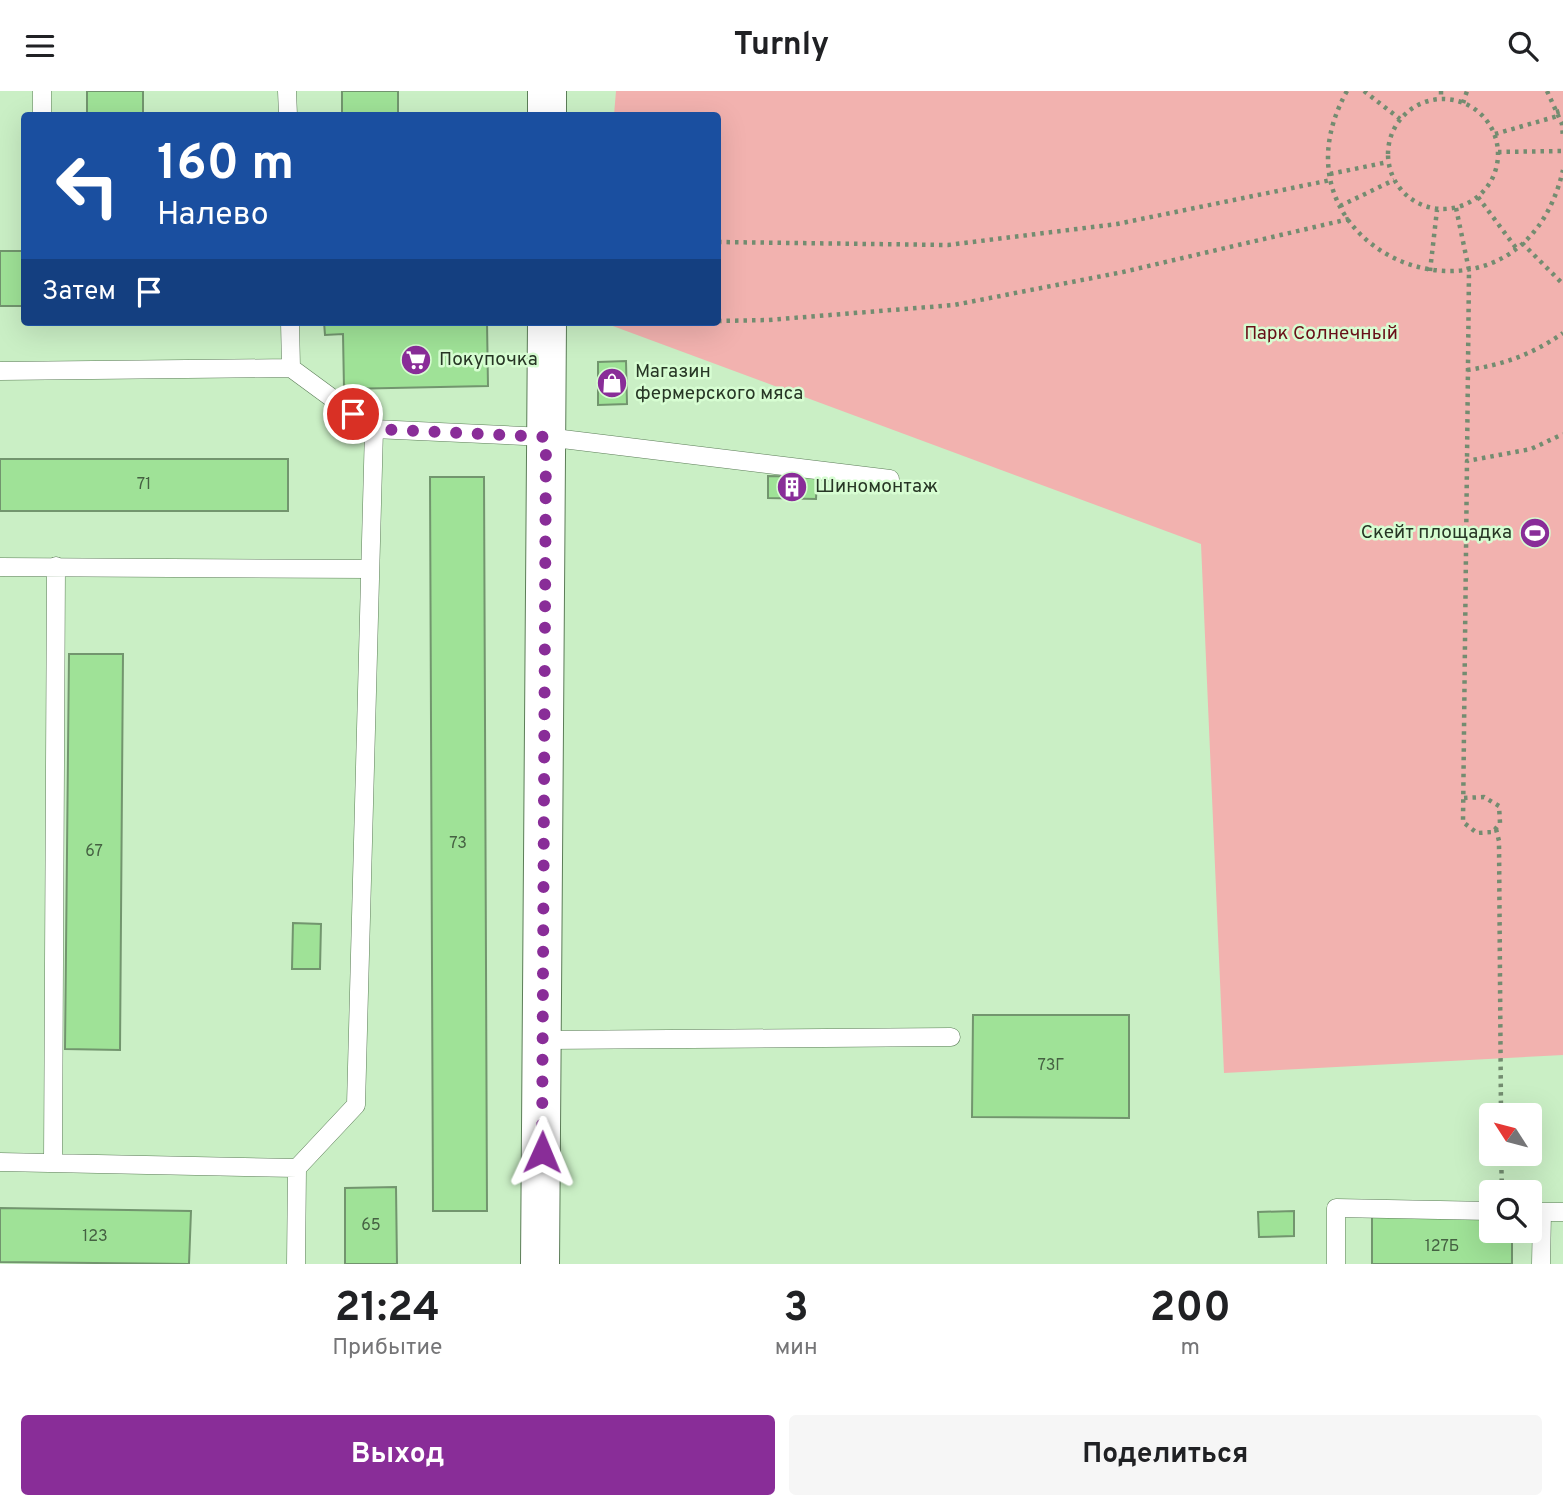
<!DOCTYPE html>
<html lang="ru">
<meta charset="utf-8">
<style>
body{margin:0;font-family:Overpass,sans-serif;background:#f6f6f6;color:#202124;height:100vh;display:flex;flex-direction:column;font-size:26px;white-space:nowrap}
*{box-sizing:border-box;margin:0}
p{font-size:23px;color:#757577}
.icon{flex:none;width:38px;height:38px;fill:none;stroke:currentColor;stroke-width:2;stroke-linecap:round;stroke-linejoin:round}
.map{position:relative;height:1173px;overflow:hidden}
.sheet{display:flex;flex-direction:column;background:#fff;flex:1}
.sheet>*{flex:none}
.guide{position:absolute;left:21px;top:21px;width:700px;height:214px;border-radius:7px;box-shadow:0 7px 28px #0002;background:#1a4fa0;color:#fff;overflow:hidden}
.needle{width:46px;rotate:306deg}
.fabs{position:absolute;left:1479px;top:1012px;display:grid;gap:14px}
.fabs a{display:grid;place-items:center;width:63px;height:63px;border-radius:7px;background:#fff;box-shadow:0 7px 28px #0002;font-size:35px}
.pin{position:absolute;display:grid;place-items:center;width:60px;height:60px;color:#fff;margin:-30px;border:4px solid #fff;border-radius:50%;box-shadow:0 2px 7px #0007}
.me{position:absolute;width:77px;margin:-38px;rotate:1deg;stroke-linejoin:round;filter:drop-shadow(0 0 5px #0008)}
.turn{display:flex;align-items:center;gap:24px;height:147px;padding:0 21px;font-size:32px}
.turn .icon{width:91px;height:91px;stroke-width:2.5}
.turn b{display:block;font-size:49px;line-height:60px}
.then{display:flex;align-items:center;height:66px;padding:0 21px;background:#0003;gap:14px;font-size:26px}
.eta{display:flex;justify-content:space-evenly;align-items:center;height:119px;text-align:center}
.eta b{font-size:42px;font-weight:700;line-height:49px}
.button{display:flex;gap:14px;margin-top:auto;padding:14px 21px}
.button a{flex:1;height:80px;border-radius:7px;background:#892d98;color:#fff;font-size:28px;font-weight:700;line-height:80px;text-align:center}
.button a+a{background:#f6f6f6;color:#202124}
header{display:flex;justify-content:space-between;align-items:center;height:91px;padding:0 21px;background:#fff;font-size:32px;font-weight:700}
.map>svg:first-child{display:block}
.green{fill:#f2b2af}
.building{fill:#9fe297;stroke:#72956e;stroke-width:2}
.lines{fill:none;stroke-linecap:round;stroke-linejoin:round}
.lane-casing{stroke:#5c7d58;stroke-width:19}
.secondary-casing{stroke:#5c7d58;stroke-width:40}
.path{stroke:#738c70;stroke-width:4.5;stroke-dasharray:3.5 5;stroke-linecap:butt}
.lane{stroke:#fff;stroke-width:18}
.secondary{stroke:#fff;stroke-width:38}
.route{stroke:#892d98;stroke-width:12;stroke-dasharray:0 21.6}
.labels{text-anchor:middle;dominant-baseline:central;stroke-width:5;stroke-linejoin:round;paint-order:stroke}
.number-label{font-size:16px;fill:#456142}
.park-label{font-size:19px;fill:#680f18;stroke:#d7fdd2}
.poi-label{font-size:19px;fill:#273625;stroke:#d7fdd2;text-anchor:start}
</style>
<header><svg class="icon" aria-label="menu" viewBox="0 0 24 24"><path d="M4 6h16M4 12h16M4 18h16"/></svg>Turnly<svg class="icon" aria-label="search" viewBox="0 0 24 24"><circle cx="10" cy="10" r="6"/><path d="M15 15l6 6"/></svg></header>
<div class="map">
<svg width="1563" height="1173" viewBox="0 0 1563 1173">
<rect width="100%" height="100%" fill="#caefc5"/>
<path class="green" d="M616 0H1563V964L1224 982 1201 453 602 231H718V24H614Z"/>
<path class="building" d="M87 0H143V24H87Z
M342 0H398V24H342Z
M0 160H24V215H0Z
M324 231H487L488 295 344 298 343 243 325 244Z
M626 270 627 313 598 314V271Z
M0 368H288V420H0Z
M768 385 817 386 816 408 768 407Z
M430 386H484L487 1120H433Z
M69 563H123L120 959 65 958Z
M293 832 321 833 320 878H292Z
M973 924H1129V1027L972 1026Z
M396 1096 397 1173H345V1097Z
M0 1117 191 1120 189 1173 0 1171Z
M1294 1120V1145L1259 1146 1258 1121Z
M1372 1124 1491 1125V1139H1512V1173H1372Z"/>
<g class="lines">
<g class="lane-casing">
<path id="lane" d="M42 0V24
M287 0 288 24
M290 231 291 277 374 338 356 1014 297 1077 296 1173
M0 280 291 277
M374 338 546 346 890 388
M0 476 369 478
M543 949 951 946
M0 1071 297 1077
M53 1072 56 475
M1530 1121H1563
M1336 1173V1117L1491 1120
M1541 1173 1542 1121"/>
</g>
<g class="secondary-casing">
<path id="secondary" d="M547 0V24
M540 1173 547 231"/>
</g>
<path class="path" d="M1347 0C1256 163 1519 268 1563 79
M1364 0 1400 28
M1441 0V8
M1547 0 1562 33 1563 47
M1388 63a55 55 0 1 1 110 0a55 55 0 1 1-110 0Z
M1463 12 1467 0
M1556 21 1563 19
M1495 43 1558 25
M1498 61 1563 60
M1330 83 1388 71
M1478 106 1516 157
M1340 115 1394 89
M1456 117 1469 179 1467 370
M718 151 948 154 1117 133 1331 89
M1522 152 1563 193
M1430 180 1437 119
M718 230 768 229 954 214 1123 181 1349 128
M602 231H639
M1467 279C1503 274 1533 263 1563 242
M1464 707 1484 706 1499 715 1500 732 1493 741 1477 742 1463 731 1467 370 1531 358 1563 343
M1496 738 1499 750 1501 1024
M1501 1062 1502 1100"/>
<use href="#lane" class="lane"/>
<use href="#secondary" class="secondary"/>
</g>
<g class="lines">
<path class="route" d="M353 323 374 338 546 346 542 1061"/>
</g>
<defs>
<g id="supermarket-disc" transform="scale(1.575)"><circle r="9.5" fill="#892d98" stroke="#d7fdd2"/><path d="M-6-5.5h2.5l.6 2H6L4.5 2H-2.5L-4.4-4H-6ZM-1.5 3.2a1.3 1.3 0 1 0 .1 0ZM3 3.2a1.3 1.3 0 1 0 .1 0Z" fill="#fff"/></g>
<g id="shop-disc" transform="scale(1.575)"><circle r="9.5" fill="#892d98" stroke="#d7fdd2"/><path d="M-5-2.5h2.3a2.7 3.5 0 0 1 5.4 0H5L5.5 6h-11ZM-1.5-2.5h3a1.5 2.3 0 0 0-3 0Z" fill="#fff"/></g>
<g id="building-disc" transform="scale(1.575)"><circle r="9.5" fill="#892d98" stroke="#d7fdd2"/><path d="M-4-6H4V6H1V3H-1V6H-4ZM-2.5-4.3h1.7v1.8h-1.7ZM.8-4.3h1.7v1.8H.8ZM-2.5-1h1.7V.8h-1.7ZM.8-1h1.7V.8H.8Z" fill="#fff"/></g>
<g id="stadium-disc" transform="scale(1.575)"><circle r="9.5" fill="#892d98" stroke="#d7fdd2"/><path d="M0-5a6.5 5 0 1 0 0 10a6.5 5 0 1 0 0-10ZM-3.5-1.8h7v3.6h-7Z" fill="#fff"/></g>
</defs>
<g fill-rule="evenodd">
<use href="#supermarket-disc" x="416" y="269"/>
<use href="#shop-disc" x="612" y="292"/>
<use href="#building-disc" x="792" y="396"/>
<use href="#stadium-disc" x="1535" y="442"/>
</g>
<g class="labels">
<g class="number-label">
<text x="144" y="394">71</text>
<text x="458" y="753">73</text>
<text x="94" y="761">67</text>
<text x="1051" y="975">73Г</text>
<text x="371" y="1135">65</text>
<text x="95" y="1146">123</text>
<text x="1442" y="1156">127Б</text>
</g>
<g class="park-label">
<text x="1321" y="243">Парк Солнечный</text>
</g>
<g class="poi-label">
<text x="439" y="269">Покупочка</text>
<text x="635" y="281">Магазин<tspan x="635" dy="22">фермерского мяса</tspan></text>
<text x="815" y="396">Шиномонтаж</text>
<text x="1512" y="442" text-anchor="end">Скейт площадка</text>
</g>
</g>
</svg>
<div class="fabs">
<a><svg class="needle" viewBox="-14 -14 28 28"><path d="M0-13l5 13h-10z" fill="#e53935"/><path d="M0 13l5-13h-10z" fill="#757577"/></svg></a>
<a><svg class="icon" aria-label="search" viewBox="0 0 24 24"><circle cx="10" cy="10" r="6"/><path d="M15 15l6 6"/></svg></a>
</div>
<div class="pin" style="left:353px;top:323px;background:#d93025"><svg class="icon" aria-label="arrive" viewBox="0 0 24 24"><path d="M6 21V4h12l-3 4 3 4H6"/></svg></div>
<svg class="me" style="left:542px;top:1061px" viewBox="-20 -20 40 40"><path d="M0-17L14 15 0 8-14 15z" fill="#892d98" stroke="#fff" stroke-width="4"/></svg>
<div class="guide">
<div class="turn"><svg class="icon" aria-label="left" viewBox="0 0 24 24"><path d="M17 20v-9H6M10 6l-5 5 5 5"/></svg><div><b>160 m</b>Налево</div></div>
<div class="then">Затем<svg class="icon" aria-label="arrive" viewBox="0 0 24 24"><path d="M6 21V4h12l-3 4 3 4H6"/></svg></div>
</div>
</div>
<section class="sheet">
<div class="eta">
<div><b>21:24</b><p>Прибытие</p></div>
<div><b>3</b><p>мин</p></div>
<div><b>200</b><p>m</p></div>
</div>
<div class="button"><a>Выход</a><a>Поделиться</a></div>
</section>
